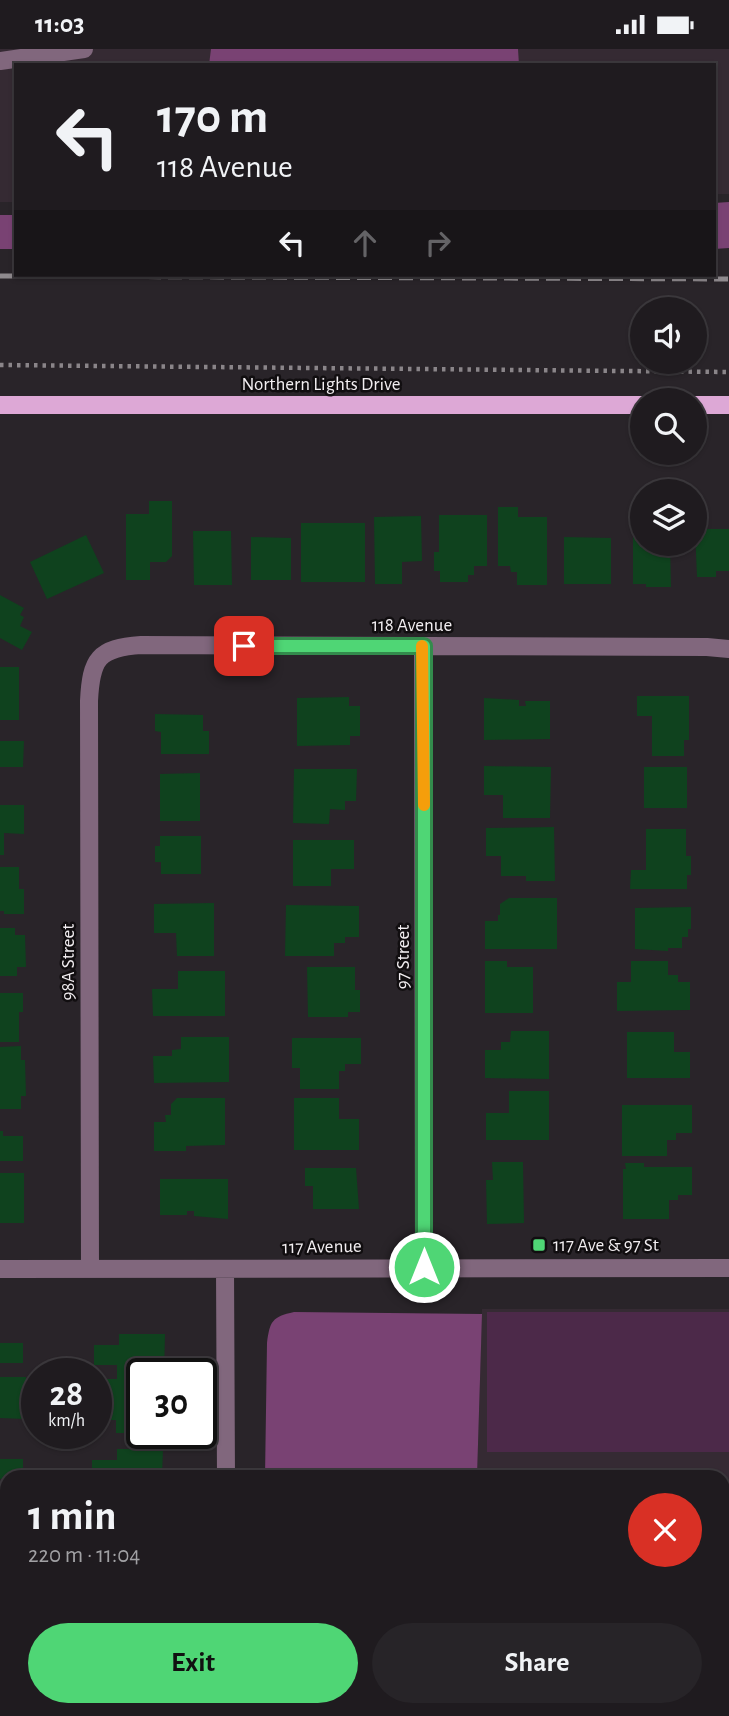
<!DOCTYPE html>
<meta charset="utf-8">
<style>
body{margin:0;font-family:"Alegreya Sans",sans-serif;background:#272428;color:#f1f3f6;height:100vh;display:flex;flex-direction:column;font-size:26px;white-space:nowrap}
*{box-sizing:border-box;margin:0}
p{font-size:23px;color:#a1a1a4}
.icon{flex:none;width:38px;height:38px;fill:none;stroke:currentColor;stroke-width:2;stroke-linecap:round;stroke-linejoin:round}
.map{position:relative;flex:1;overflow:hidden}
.drawer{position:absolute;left:0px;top:1421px;width:730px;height:247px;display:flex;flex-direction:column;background:#1f1b1f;border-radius:21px 21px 0 0;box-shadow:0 2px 5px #0004,0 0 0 2px #3c393d}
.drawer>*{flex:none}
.hud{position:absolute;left:14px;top:14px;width:702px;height:214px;border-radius:0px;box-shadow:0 2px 5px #0004,0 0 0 2px #3c393d;background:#1f1b1f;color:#f1f3f6;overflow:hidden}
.buttons{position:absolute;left:630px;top:248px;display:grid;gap:14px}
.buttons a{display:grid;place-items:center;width:77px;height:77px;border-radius:50%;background:#1f1b1f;box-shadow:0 2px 5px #0004,0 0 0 2px #3c393d;font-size:35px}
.speed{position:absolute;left:21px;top:1309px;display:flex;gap:14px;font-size:35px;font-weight:700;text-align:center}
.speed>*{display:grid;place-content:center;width:91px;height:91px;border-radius:50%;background:#1f1b1f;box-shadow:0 2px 5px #0004,0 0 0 2px #3c393d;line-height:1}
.speed small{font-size:18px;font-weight:400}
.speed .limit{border:4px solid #111;border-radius:10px;background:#fff;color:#111}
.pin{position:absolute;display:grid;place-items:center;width:60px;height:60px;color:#fff;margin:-30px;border-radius:14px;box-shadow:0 4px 10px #0006}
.me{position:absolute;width:77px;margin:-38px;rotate:0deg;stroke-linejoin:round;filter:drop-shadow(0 0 5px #0008)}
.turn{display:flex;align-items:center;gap:24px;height:147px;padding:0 28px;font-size:32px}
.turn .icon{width:91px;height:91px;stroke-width:2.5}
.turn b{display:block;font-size:49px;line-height:60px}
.lanes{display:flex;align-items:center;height:66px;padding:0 28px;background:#0003;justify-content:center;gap:35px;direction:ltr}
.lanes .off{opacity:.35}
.round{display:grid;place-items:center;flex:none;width:74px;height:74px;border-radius:37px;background:#272428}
.head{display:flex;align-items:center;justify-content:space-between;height:119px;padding:0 28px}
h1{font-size:42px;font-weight:700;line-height:52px}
.primary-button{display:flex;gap:14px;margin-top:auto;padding:14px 28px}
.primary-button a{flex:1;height:80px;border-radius:42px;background:#4fd675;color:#111;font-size:28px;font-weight:700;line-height:80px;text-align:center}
.primary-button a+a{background:#272428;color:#f1f3f6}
.status{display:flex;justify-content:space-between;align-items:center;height:49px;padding:0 35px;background:#1f1b1f;direction:ltr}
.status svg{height:19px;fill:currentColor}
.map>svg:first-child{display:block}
.built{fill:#352a33}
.green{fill:#4c2949}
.forest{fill:#794273}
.building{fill:#0f421e}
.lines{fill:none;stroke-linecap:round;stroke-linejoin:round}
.path{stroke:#8a8589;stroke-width:4.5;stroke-dasharray:3.5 5;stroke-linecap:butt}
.minor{stroke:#81677d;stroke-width:18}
.major{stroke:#dda8d6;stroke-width:18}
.rail{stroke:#8f8a8e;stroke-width:5;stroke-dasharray:14 7;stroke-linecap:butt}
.route-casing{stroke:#338b4c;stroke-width:18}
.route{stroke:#4fd675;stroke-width:12}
.slow{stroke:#f59e0b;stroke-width:12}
.poi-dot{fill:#4fd675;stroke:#110e10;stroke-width:2.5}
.labels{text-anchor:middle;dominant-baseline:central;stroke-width:5;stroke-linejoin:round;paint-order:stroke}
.street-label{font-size:19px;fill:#f2eef1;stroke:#110e10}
.poi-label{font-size:19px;fill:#f2eef1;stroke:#110e10;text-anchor:start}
</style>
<div class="status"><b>11:03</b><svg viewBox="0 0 49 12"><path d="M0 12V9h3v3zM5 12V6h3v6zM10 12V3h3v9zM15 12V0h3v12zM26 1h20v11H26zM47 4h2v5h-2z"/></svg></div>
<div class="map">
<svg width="729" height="1667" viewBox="0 0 729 1667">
<rect width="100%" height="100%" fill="#292429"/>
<path class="built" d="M0 0H729V145H714V16H16V153H0Z
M482 1260H729V1667H295L296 1661H723V1428H477Z"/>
<path class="green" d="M487 1263H729V1403H487Z"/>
<path class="forest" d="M211 0H518L519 16H209Z
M729 153V199L714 200V154Z
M0 166H16V200H0Z
M294 1263 482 1265 477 1428H265L267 1294C270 1272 272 1268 294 1263Z"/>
<path class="building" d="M149 452H172V507L166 513H150V531H126V465H149Z
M498 458H518V468H547V536H517V523H511L510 517H498Z
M439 466H487V517H474V526H468V533H440V522H434V503H439Z
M421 467 422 512 402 513V535H375L374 468Z
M301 474H365V533H301Z
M695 480H729V522H716V528H697Z
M193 482H231L232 536H194Z
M633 483H642V495H670L671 538H646V535H633Z
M86 486 104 524 47 550 30 513Z
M251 488 291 489V531H251Z
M564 488 611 489V535H564Z
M0 546 24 559 20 566 24 568 20 577 32 583 22 601 0 589Z
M0 618H19V671H0Z
M637 647H689V691H684V707H652V667H637Z
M349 648V657H360V687H350V696L297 697V649Z
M484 649 519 651V657H526L525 652H550V690L484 691Z
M155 665 203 666V682H209V705H161V683L155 682Z
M0 692H24L23 718H0Z
M484 717 551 718 550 769H503V746H484Z
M644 718H687V759H644Z
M294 720H357L356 752H345V761L330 760 329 775 293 774Z
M200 724V772H160V725Z
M0 756H24V785L4 784V806H0Z
M554 778 555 832H526V827H501V807H486V779Z
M646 780H686V807H691V826H687V840H630L631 821H646Z
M160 787H201V825H161V813H155V797H160Z
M293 791H354V820H331V837H293Z
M0 818H19V840H24V865H4V862H0Z
M509 849H557V900H485V872H498V866H500V855Z
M214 854V907H177L176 884H154V855Z
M286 856 359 857V888H345V894H334V907H285Z
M691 858V880H688V888H682V899H668V902L635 900V859Z
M0 879H15V886H25L26 918H17V927H0Z
M485 912H507V918H533V964H485Z
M631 912H668V926H678V933H690V961L617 962V933H631Z
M307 918H355V941H360V963H348V968H308Z
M178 922H225V967H153L152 940H178Z
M0 944H23V963H19V993H0Z
M511 982H549V1030L485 1029V1001H501V993H510Z
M627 983H674V1003H690V1029H627Z
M181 988H229V1033L154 1034 153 1007H172V1001L181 1000Z
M292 989H361V1015H345V1022H339V1040H300V1019H292Z
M21 997V1011H25L26 1047H21V1060H0V998Z
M509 1042H549V1091H486V1064H509Z
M177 1049H225V1096L186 1097V1102H154V1073H166L165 1066H171V1055Z
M294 1049H339V1070H359V1101H294Z
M622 1056H692V1084H676V1091H667V1107H622Z
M0 1082H3V1087H23V1112H0Z
M492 1113H523L524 1174 487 1175 486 1131H493Z
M625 1114H644V1118H692V1146H678V1151H669V1170H623V1120H626Z
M305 1119H356L359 1160H313V1137H305Z
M0 1124H24V1174H0Z
M160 1130H228V1170L194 1167V1162H187V1166H160Z
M119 1285H165L164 1325H142V1384H116V1371H96V1330H117V1316H94V1296H119Z
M0 1294H23V1314H0Z
M0 1328H26L25 1370 0 1369Z
M117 1400H163L162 1428H92V1411H117Z
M0 1410H23V1428L0 1430Z
M0 1443H7V1485H0Z
M0 1556H7V1590H0Z
M723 1583H729V1667H718V1661H723Z"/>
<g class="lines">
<path class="path" d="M0 316 729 323"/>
<path class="minor" d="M0 12 84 0
M423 597 424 1218
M0 1220 729 1219
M90 1220 89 652C91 610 98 599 141 596L707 598 729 600
M225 1220 226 1428
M195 1667 197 1661"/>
<path class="major" d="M0 356H642
M695 356H729"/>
<path class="rail" d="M0 227 729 230"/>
</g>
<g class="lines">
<g class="route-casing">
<path id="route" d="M244 597H424V1218"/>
</g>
<use href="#route" class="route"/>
<path class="slow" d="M422 597 424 756"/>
</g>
<rect class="poi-dot" x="532" y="1189" width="14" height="14" rx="3.5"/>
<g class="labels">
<g class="street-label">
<text x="321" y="335">Northern Lights Drive</text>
<text x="412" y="576">118 Avenue</text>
<text transform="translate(403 908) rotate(-90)">97 Street</text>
<text transform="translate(68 913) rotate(-90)">98A Street</text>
<text transform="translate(322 1198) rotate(-1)">117 Avenue</text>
</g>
<g class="poi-label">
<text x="553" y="1196">117 Ave &amp; 97 St</text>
</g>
</g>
</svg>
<div class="buttons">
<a><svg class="icon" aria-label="sound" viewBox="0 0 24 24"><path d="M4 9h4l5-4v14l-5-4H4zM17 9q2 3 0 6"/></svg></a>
<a><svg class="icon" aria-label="search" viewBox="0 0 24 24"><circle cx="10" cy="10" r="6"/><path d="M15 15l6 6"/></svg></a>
<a><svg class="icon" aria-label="layers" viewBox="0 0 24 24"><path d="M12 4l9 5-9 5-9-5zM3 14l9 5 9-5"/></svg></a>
</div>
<div class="speed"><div>28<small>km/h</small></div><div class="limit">30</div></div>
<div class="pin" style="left:244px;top:597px;background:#d93025"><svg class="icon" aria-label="arrive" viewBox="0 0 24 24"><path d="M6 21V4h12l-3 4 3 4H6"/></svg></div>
<svg class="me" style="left:424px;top:1218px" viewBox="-20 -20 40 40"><circle r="17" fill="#4fd675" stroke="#fff" stroke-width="3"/><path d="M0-11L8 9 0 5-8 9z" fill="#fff"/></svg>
<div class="hud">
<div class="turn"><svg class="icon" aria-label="left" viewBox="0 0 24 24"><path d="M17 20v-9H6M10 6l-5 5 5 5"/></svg><div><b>170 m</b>118 Avenue</div></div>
<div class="lanes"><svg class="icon" aria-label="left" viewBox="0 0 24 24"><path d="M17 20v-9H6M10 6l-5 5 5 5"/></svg><svg class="icon off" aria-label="ahead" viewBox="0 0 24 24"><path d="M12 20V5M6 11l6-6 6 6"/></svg><svg class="icon off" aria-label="right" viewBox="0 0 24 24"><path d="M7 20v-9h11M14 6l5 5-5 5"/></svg></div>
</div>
<section class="drawer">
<div class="head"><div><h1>1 min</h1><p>220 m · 11:04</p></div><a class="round" style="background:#d93025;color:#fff"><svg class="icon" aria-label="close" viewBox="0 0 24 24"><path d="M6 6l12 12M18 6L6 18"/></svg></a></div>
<div class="primary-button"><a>Exit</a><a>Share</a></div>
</section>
</div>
